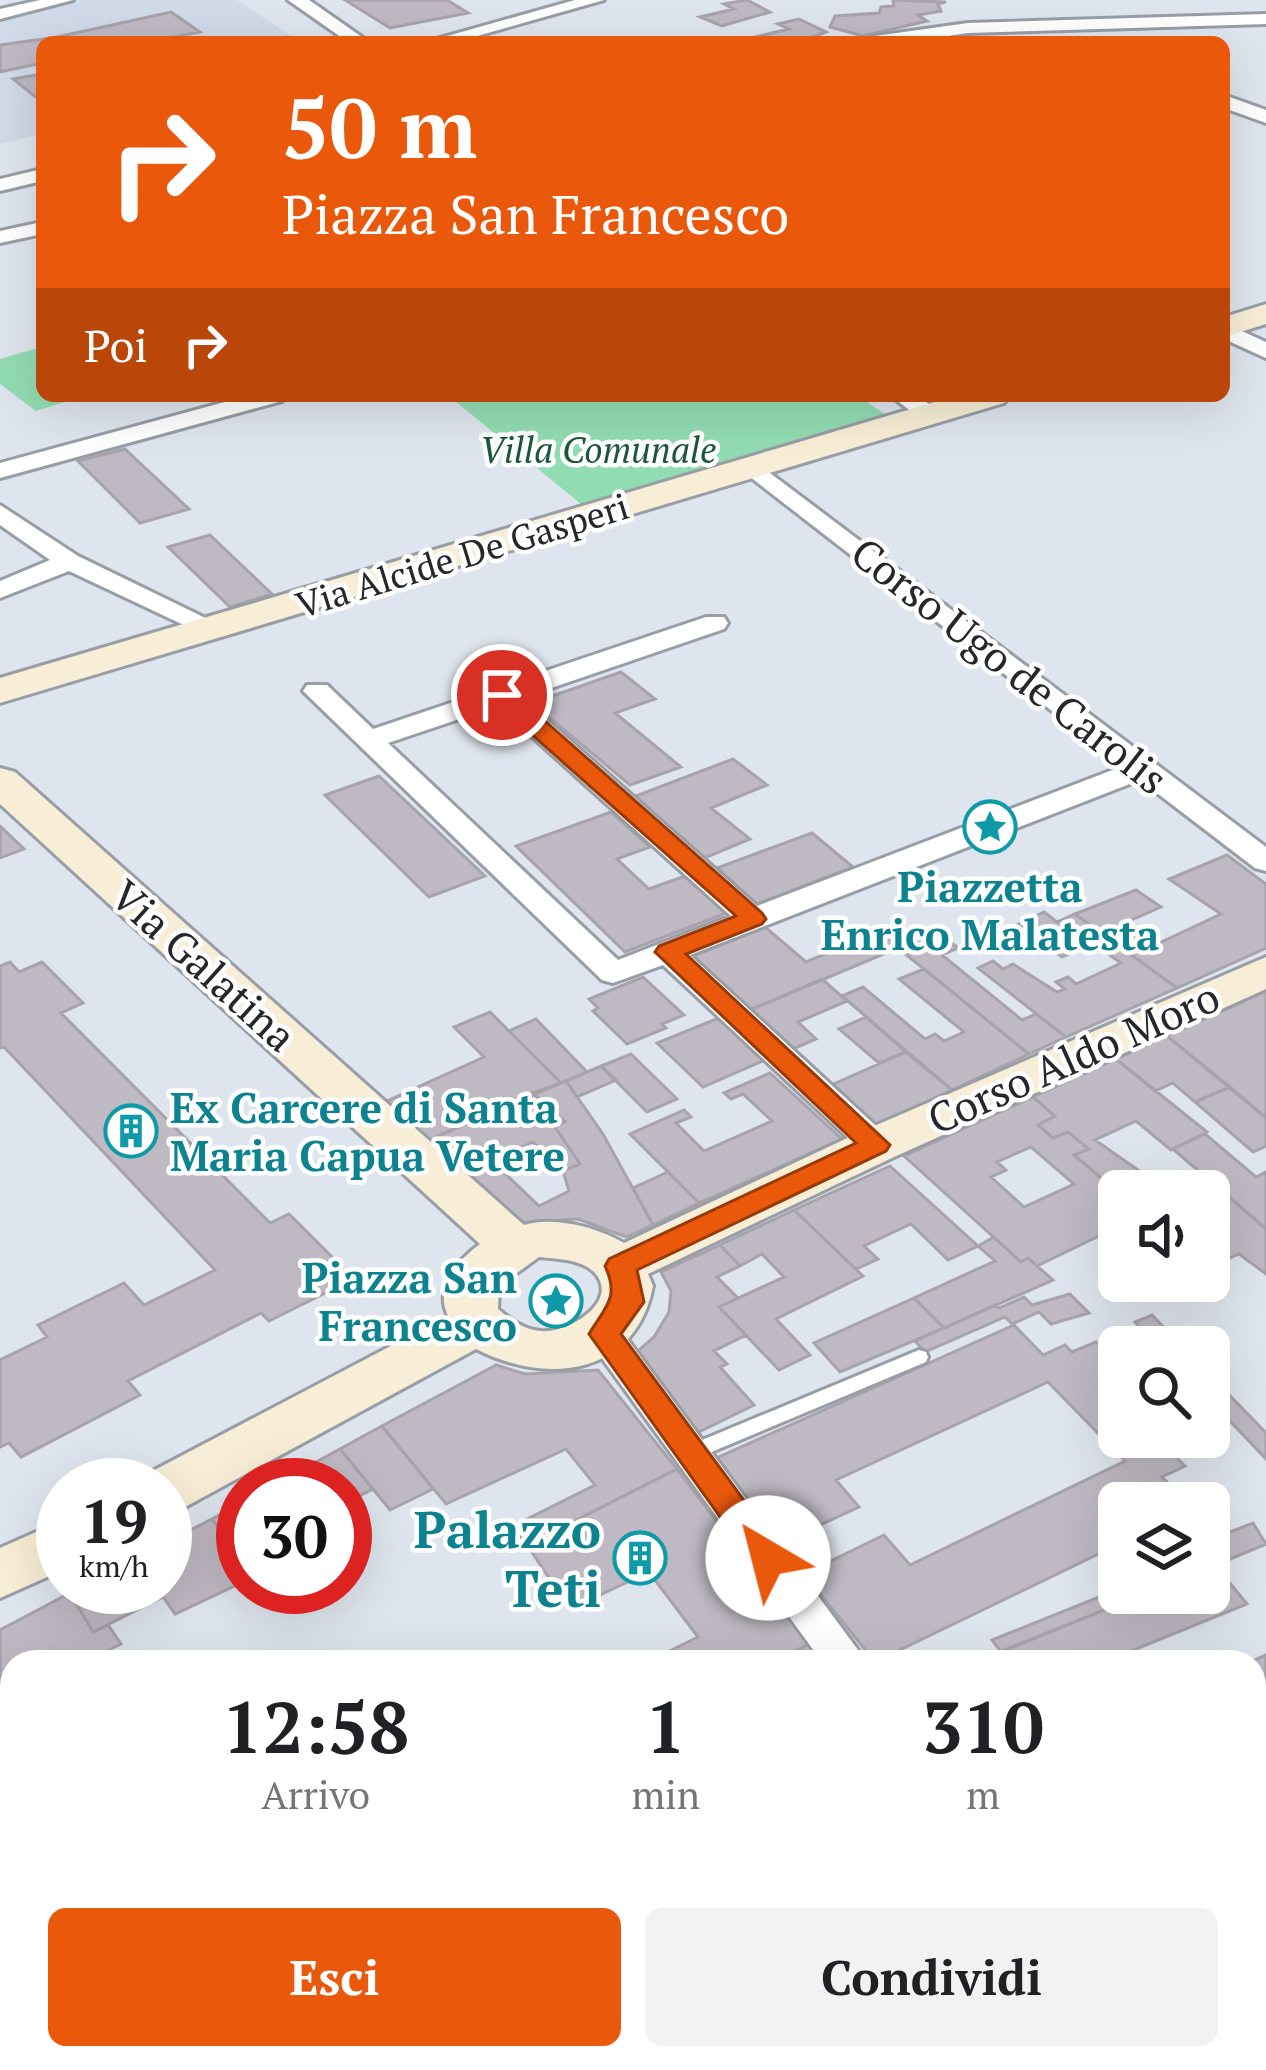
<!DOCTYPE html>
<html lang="it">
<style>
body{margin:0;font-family:"PT Serif",serif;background:#f2f2f2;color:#202124;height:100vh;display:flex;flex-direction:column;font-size:45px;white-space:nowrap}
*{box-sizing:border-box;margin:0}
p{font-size:39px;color:#757577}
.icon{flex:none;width:66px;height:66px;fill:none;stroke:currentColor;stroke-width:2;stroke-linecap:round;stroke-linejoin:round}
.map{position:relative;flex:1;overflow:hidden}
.side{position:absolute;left:0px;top:1650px;width:1266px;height:420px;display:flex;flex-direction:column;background:#fff;border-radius:36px 36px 0 0;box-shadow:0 12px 48px #0002}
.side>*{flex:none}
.top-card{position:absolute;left:36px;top:36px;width:1194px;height:366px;border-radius:18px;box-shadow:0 12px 48px #0002;background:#ea580c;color:#fff;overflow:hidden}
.controls{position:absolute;left:1098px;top:1170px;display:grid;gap:24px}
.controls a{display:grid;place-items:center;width:132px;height:132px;border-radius:18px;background:#fff;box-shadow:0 12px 48px #0002;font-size:60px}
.speed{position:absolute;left:36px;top:1458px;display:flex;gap:24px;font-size:60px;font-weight:700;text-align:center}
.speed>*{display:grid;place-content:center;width:156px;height:156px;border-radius:50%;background:#fff;box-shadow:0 12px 48px #0002;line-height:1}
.speed small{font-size:30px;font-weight:400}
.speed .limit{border:18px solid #d22;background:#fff;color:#111}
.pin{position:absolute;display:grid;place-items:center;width:102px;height:102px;color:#fff;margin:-51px;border:6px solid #fff;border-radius:50%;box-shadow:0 3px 12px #0007}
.me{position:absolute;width:132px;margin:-66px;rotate:323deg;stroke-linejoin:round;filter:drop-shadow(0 0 9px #0008)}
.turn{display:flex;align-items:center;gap:42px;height:252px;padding:0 48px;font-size:54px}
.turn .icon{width:156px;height:156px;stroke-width:2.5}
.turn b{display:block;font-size:84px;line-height:102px}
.then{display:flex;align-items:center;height:114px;padding:0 48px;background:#0003;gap:24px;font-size:45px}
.eta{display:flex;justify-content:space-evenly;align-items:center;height:204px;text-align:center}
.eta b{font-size:72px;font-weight:800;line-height:84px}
.action{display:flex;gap:24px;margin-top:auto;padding:24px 48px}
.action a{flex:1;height:138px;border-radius:18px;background:#ea580c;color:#fff;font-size:48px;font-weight:800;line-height:138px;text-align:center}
.action a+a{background:#f2f2f2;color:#202124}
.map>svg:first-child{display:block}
.built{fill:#d0dae8}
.green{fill:#92dcb3}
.building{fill:#beb9c2;stroke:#a7a2ab;stroke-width:3;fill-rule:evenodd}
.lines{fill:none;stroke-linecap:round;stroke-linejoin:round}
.lane-casing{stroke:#989ea6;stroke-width:6}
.street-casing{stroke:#989ea6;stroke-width:6}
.secondary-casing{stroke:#989ea6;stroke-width:6}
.lane{fill:#fff;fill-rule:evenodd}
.street{fill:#fff;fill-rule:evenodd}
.secondary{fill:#f8eed7;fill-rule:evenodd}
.route{fill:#ea580c;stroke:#983908;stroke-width:3}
.labels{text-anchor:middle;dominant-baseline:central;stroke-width:9;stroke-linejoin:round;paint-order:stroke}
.far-park-label{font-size:36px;font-style:italic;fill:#1d573b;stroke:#fff}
.far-street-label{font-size:36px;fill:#25272a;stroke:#fff}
.street-label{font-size:42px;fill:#25272a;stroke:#fff}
.culture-label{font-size:42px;font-weight:bold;fill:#0d838f;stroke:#fff}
.near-culture-label{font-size:51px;font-weight:bold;fill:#0d838f;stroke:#fff;text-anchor:end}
</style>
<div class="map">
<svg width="1266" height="2070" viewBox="0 0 1266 2070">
<rect width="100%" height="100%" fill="#dfe5ee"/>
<path class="built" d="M78 0H237L300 42H42V134L0 144V17Z"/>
<path class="green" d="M41 347 42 396H84L36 411 0 384V359Z
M449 396H858L892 419 587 509Z"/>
<path class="building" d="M345 0H447L468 13 390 28Z
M747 0 770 12 722 26 700 17 734 9 724 4Z
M893 0 946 2 938 4 941 11 918 15 927 21 863 36 830 27 835 16 879 13 881 7 894 6Z
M171 12 200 32 148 42H42V63L0 72V45L57 37Z
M799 19 826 32 800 42H764L755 37 789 29 778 24Z
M42 74V102L13 79Z
M125 449 189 509 140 523 78 461Z
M210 535 272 594 230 607 168 547Z
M621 672 655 699 615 713 681 767 630 785 532 703Z
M733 759 767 785 711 808 750 839 702 859 628 799Z
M379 776 485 876 429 897 325 795Z
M611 812 650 847 617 859 649 889 688 875 729 912 625 952 516 846Z
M0 826 24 849 0 858Z
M812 833 853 867 757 904 717 868Z
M1227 855 1266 884V948L1177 988 1075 914 1136 890 1161 907 1127 922 1157 944 1221 914 1169 879Z
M1044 912 1057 922 1075 914 1177 988 1066 1037 978 968 993 961 1003 969 1013 964 1057 992 1065 989 1056 982 1068 977 1076 984 1121 963 1093 943 1062 957 1019 924Z
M765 927 806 962 885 929 905 945 743 1013 683 960Z
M936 931 958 948 942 955 1022 1020 1036 1014 1066 1037 1029 1054 898 948Z
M10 962 19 972 42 962 83 1003 61 1013 270 1223 289 1214 338 1263 320 1272 335 1288 269 1321 261 1313 128 1381 140 1395 21 1457 9 1443 0 1447V1360L47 1337 38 1325 124 1283 144 1305 215 1270 4 1047 0 1048V966Z
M924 969 1029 1054 952 1090 842 996 863 987 925 1039 935 1034 944 1041 964 1032 899 979Z
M643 977 684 1015 662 1024 666 1028 627 1044 593 1011 598 1008 589 999Z
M822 979 847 1001 798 1022 816 1039 786 1052 743 1013Z
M1266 991V1118L1167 1036Z
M490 1012 561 1083 427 1141 385 1102 484 1057 454 1027Z
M721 1017 767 1059 703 1087 657 1043Z
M866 1017 906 1052 879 1063 839 1029Z
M536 1019 587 1072 561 1083 509 1031Z
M1167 1036 1230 1087 1195 1102 1173 1083 1155 1091 1116 1059Z
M906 1052 952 1090 872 1127 827 1087Z
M631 1054 677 1099 647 1112 601 1066Z
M1116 1059 1207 1132 1171 1150 1136 1121 1095 1140 1138 1170 1108 1184 1074 1155 1089 1149 1068 1132 1053 1138 1038 1125 1055 1116 1033 1097Z
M601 1066 616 1080 577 1097 566 1081Z
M770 1073 842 1139 699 1203 630 1134 684 1110 691 1117 676 1123 704 1151 772 1121 743 1094 731 1099 724 1093Z
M566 1081 603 1134 653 1225 626 1237 578 1219 515 1223 463 1174 492 1161 539 1206 569 1191 563 1171 580 1164 555 1127 565 1122 533 1093Z
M1230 1087 1266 1118V1146L1253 1152 1195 1102Z
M533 1093 565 1122 555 1127 580 1164 563 1171 533 1142 463 1174 427 1141Z
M1033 1097 1055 1116 1038 1125 1053 1138 1068 1132 1089 1149 1074 1155 1108 1184 1123 1177 1137 1191H1119V1236L1108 1241 1101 1235 1037 1266 1028 1258 1021 1262 904 1156ZM1031 1147 1074 1184 1024 1207 991 1177 1006 1170 997 1162Z
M1205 1134 1256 1177 1266 1172V1229L1173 1149Z
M890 1166 978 1246 948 1260 911 1224 864 1246 878 1259 856 1269 794 1210Z
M668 1172 699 1203 653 1225 633 1188Z
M1215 1184 1266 1229V1274L1239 1254 1230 1258 1221 1250 1209 1255V1191H1200Z
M794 1210 863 1276 776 1319 810 1355 779 1370 719 1307 784 1277 762 1254 740 1266 720 1245Z
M994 1237 1021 1262 1028 1258 1053 1280 944 1328 914 1298 995 1261 978 1246Z
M720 1245 740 1266 717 1277 738 1298 719 1307 746 1335 714 1351 727 1364 720 1367 754 1405 695 1434 630 1358 654 1337 669 1312 671 1291 661 1272Z
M1070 1294 1089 1313 1051 1324 1039 1312 1012 1324 1005 1317 925 1352 915 1341 995 1305 999 1308 1024 1297 1032 1305Z
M914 1298 944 1328 840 1372 814 1343Z
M1152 1315 1183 1347H1159L1135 1322Z
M1014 1325 1043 1355 1065 1345 1072 1352 1096 1342 1119 1365V1437H1191L1200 1446 1177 1458 1185 1466 1162 1477 1188 1503H1119V1544L875 1662 804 1574 884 1535 910 1565 1125 1461 1048 1382 836 1480 859 1507 779 1544 712 1460Z
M496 1365 525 1374 598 1370 677 1469 527 1545 513 1526 595 1485 566 1449 446 1504 382 1426Z
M1209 1374 1266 1433V1459L1209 1399Z
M382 1426 433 1489 390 1510 340 1449Z
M340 1449 373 1489 345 1503V1485H274Z
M677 1469 809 1644 774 1662H647L698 1637 649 1572 570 1609 527 1545Z
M243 1502V1562L212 1519Z
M212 1519 243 1562V1582L175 1614 163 1597 93 1632 70 1593 82 1587H165V1543Z
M1253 1523 1266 1544 1209 1568V1540Z
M1215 1565 1247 1604 1131 1651 1140 1662H1107L1099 1652 1073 1662H975L1146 1593H1209V1568Z
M1119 1589V1593H1146L1001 1652 992 1640Z
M70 1593 93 1632 108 1625 121 1644 84 1662H12L9 1717 0 1704V1630Z
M809 1644 822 1662H774Z
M1266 1655V1694L1254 1679V1662H1250Z
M1258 1684 1266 1694V1756L1254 1742V1686Z
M0 1804 12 1821V1990L0 1998Z
M1254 1833 1266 1844V1921L1254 1908Z
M1254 1908 1266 1921V1952L1254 1960Z
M518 2058H586L595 2070H501Z
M664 2058H728L738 2070H647Z
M773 2058H969L948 2070H781Z"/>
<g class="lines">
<g class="lane-casing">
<path id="lane" d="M919 1350 926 1352 928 1357 926 1362 697 1458 690 1460 683 1458 680 1453 683 1448Z"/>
</g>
<g class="street-casing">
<path id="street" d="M40 0H73L0 19V9Z
M288 0H309L369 42H348Z
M575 0H604L456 42H426Z
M1266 14V24L968 33 907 42H859L868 37 968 23Z
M1224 95 1266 110V123L1224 108Z
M42 169V181L0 191V179Z
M42 222V234L0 243V231Z
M1224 323 1266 342V358L1224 339Z
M247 396H286L282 401 0 478V463Z
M891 396H919L941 414 937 419H921Z
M754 461 1266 847V871L1255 868 1140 780 690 955 888 1137 893 1145 888 1153H864L663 965 613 983 602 980 303 691 307 685H327L373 729 706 617H724L728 623 724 629 522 698 757 906 1123 766 745 473 742 468ZM498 706 731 916 618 960 388 743Z
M0 505 78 556 228 629 215 637 205 635 69 571 0 598V581L50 560 0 525Z
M604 1321 617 1325 867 1662H822L591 1343 585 1334 591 1325Z
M1266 1955V2001L1254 2005V1959Z
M1118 2058H1171L1176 2070H1123Z"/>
</g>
<g class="secondary-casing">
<path id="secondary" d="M1266 304V324L1224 337V317Z
M955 396H1009L1004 403 0 703V678Z
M0 768 15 772 524 1225C555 1216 596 1227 624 1243L858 1133 1266 957V989L894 1157 648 1274 653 1286C636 1375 548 1386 476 1349L185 1507 165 1513V1485H139L145 1475 448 1316C434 1287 457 1261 480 1244L0 804ZM539 1257C557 1259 582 1259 595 1273 621 1303 565 1334 541 1331 524 1330 510 1319 498 1309L499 1286Z
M63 1520V1570L0 1598V1548Z"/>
</g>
<use href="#lane" class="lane"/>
<use href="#street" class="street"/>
<use href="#secondary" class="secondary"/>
</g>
<path class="route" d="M502 688 510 690 762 913 766 919 762 924 686 954 890 1145 886 1151 637 1270 644 1302 621 1334 780 1549 785 1558 780 1567 768 1571 756 1567 589 1334C605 1307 620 1298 605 1266L609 1259 856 1143 655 952 659 946 736 916 493 700 490 695Z"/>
<defs>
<g id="sight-ring" transform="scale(2.7)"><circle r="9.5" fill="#fff" stroke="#0f9aa8" stroke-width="1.5"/><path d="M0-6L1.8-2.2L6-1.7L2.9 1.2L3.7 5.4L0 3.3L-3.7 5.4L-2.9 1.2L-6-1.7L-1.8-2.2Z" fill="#0f9aa8"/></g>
<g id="building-ring" transform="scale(2.7)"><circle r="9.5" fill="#fff" stroke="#0f9aa8" stroke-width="1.5"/><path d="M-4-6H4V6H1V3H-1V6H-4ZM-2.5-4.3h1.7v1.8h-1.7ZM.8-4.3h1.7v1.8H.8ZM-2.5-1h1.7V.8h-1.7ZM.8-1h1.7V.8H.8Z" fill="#0f9aa8"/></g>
</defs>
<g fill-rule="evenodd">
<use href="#sight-ring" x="990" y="827"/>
<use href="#building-ring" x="131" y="1131"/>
<use href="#sight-ring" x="556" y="1301"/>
<use href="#building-ring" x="640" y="1558"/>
</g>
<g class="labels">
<g class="far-park-label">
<text x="598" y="449">Villa Comunale</text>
</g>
<g class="far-street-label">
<text transform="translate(462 555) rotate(-17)">Via Alcide De Gasperi</text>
</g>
<g class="street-label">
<text transform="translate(1010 665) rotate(38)">Corso Ugo de Carolis</text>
<text transform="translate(204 965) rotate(42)">Via Galatina</text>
<text transform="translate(1073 1057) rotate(-24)">Corso Aldo Moro</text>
</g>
<g class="culture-label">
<text x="990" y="886">Piazzetta<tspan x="990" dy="48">Enrico Malatesta</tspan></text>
<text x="170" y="1107" text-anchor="start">Ex Carcere di Santa<tspan x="170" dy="48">Maria Capua Vetere</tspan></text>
<text x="517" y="1277" text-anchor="end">Piazza San<tspan x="517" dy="48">Francesco</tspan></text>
</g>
<g class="near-culture-label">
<text x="601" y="1529">Palazzo<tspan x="601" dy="59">Teti</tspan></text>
</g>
</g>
</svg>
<div class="controls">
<a><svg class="icon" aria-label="sound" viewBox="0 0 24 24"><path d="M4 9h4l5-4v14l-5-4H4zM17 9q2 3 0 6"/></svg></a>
<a><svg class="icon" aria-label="search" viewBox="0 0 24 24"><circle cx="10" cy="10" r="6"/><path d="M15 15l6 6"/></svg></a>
<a><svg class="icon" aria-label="layers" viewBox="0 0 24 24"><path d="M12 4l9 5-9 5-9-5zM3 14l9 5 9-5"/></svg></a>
</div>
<div class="speed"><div>19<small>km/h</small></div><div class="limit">30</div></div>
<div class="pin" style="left:502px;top:695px;background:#d93025"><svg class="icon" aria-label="arrive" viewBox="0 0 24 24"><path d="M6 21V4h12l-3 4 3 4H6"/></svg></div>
<svg class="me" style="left:768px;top:1558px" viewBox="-20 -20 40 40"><circle r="19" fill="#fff"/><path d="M0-13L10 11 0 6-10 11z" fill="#ea580c"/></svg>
<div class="top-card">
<div class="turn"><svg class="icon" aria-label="right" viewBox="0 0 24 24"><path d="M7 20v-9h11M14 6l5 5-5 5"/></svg><div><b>50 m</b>Piazza San Francesco</div></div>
<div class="then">Poi<svg class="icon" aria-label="right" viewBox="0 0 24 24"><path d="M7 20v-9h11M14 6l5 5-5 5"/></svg></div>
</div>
<section class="side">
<div class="eta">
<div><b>12:58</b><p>Arrivo</p></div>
<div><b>1</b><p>min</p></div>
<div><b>310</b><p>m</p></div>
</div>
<div class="action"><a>Esci</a><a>Condividi</a></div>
</section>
</div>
